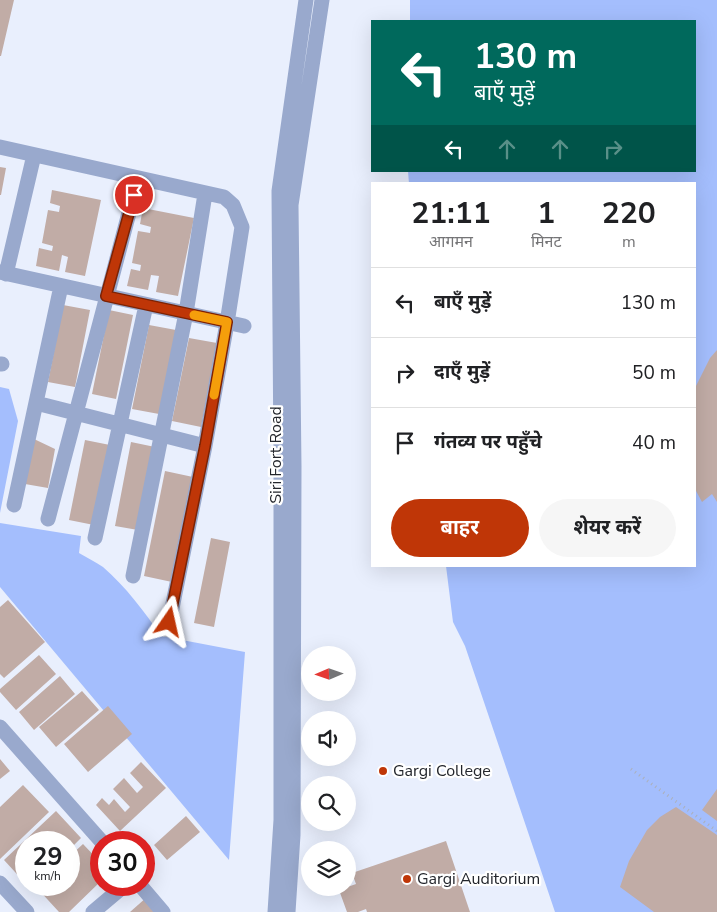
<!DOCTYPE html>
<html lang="hi">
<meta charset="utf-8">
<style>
body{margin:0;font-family:"Nunito Sans","Noto Sans Devanagari",sans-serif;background:#f6f6f6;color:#202124;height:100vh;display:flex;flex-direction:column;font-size:19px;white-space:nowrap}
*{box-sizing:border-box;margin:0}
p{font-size:16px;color:#757577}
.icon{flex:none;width:28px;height:28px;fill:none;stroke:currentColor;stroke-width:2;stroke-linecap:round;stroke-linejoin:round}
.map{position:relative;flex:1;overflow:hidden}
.side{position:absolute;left:371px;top:182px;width:325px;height:385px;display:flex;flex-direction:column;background:#fff;border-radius:0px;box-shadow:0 5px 20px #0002}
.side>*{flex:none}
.guide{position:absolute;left:371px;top:20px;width:325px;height:152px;border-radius:0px;box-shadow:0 5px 20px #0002;background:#00695c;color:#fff;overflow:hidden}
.needle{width:32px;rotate:268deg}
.controls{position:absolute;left:301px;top:646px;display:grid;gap:10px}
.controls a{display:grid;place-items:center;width:55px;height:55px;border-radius:50%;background:#fff;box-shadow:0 5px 20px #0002;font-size:25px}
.speed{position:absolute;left:15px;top:831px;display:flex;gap:10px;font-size:25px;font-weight:700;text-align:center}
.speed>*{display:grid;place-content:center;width:65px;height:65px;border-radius:50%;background:#fff;box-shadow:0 5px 20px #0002;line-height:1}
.speed small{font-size:12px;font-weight:400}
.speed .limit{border:8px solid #d22;background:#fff;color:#111}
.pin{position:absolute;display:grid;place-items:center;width:42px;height:42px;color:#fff;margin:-21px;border:2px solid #fff;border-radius:50%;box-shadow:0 1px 5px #0007}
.me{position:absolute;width:55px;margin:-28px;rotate:11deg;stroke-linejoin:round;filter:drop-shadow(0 0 4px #0008)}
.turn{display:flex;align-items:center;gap:18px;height:105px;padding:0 20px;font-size:22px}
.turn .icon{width:65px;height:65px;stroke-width:2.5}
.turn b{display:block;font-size:35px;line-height:42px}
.lanes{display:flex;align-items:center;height:48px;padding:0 20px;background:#0003;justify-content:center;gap:25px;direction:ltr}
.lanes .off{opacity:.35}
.eta{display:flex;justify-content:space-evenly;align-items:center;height:85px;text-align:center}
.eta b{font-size:30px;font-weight:700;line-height:35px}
.primary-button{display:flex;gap:10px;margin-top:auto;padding:10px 20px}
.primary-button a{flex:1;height:58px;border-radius:30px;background:#bf3607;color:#fff;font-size:20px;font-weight:700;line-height:58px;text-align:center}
.primary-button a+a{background:#f6f6f6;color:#202124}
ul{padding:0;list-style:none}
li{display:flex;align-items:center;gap:15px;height:70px;padding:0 20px;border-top:1px solid #e0e0e0}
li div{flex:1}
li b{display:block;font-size:19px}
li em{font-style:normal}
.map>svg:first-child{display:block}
.green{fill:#a4befd}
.building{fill:#c1aca6}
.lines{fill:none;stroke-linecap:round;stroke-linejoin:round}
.path{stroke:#abb0bb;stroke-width:3;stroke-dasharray:1 4;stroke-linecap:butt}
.minor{stroke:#99a9cd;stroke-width:15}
.tertiary{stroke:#99a9cd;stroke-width:15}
.route-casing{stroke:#7c2305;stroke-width:12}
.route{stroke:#bf3607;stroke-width:9}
.slow{stroke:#f59e0b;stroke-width:9}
.poi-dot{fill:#bf3607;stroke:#fff;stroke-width:2}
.labels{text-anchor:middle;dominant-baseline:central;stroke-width:4.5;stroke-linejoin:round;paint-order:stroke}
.street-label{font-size:16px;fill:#23262c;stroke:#fff}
.poi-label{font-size:16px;fill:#23262c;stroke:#fff;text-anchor:start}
</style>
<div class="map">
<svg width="717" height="912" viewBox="0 0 717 912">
<rect width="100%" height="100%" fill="#e9effd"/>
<path class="green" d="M410 0H717V912H555L465 646 453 622 446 566H695V184H409L408 171H695V21H410Z
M0 387 9 389 18 421 0 513Z
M0 523 81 536 79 553C87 558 96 562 103 567 125 586 145 612 161 636L245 652 229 860 0 587Z"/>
<path class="building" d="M0 0H14L1 56H0Z
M0 167 6 168 1 195H0Z
M52 190 101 200 85 276 65 272 68 257 62 255 59 271 36 266 39 248 52 251 53 246 42 243 48 210 59 212 60 206 50 203Z
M143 208 194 218 178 296 156 292 159 276 151 275 148 290 127 286 131 269 140 271 141 265 132 263 138 231 150 233 151 227 140 224Z
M63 305 90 310 75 387 48 382Z
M109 310 133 315 116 399 92 394Z
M149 325 176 330 159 414 132 409Z
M189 338 217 343 201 427 172 421Z
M717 350V502L712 494 702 502 695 489V388L710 358Z
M34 439 55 449 48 488 25 484Z
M85 440 110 445 94 525 69 520Z
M131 442 155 447 138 530 115 526Z
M165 471 193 477 172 582 144 576Z
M211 538 230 542 214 627 194 623Z
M8 600 45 642 4 678 0 674V607Z
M39 655 56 674 16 710 0 692V689Z
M60 676 75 694 34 730 19 712Z
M82 691 99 710 56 747 39 727Z
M108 706 132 734 88 772 64 744Z
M0 759 10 771 0 779Z
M141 762 166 788 120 831 96 805 102 798 109 805 114 799 125 812 130 807 113 789 124 778 137 793 143 787 130 773Z
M23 785 49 812 0 859V807Z
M717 789V821L702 810Z
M676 807 717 835V912H654L620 887 629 861 647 830 660 817Z
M56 811 81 838 69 850V842H26V884L4 860Z
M186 816 200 832 167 860 154 845Z
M446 841 470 912H367L366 909 358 912H347L339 890 356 884 352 873Z
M83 844 101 863V881L69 912H59L37 888 40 885H69V857Z
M147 897 160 912H130Z"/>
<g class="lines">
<path class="path" d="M631 769 717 831"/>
<path class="minor" d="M0 147 224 197 233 205 242 227 227 323 205 446 169 623
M0 272 244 326
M6 274 34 155
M0 364H2
M36 403 205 446
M14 505 61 286
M48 519 138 179
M95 538 146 305
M133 576 186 313 205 194
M0 727 102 842
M0 883 27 912
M140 885 163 912
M93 912 125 885"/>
<path class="tertiary" d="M275 912 281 820V462L279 191 306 0
M288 912 293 835 294 466 291 205 322 0"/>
</g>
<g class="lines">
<g class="route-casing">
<path id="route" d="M134 195 106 296 227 322 205 446 169 622"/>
</g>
<use href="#route" class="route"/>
<path class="slow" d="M194 315 227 322 214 395"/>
</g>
<g class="poi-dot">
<circle cx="383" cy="771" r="5"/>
<circle cx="407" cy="879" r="5"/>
</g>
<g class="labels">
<g class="street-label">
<text transform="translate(276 455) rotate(-90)">Siri Fort Road</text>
</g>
<g class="poi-label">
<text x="393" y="771">Gargi College</text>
<text x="417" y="879">Gargi Auditorium</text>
</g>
</g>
</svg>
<div class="controls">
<a><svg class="needle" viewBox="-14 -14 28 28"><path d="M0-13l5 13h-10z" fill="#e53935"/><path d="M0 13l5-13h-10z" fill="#757577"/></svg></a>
<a><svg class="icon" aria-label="sound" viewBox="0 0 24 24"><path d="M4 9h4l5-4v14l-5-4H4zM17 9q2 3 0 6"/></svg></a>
<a><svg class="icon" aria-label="search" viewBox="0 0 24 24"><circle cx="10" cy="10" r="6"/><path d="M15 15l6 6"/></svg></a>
<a><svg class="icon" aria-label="layers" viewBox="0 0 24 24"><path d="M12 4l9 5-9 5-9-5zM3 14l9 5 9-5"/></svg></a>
</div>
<div class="speed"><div>29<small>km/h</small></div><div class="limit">30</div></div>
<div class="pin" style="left:134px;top:195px;background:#d93025"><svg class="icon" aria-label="arrive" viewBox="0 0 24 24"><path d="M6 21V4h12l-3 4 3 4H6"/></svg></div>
<svg class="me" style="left:169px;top:622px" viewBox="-20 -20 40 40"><path d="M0-17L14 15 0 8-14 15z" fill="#bf3607" stroke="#fff" stroke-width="4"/></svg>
<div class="guide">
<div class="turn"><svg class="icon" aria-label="left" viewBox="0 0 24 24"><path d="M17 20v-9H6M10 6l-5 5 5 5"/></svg><div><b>130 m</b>बाएँ मुड़ें</div></div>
<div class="lanes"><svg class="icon" aria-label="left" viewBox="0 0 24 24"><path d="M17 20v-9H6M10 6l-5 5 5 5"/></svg><svg class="icon off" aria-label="ahead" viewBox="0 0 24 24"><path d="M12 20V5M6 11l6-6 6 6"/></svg><svg class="icon off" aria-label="ahead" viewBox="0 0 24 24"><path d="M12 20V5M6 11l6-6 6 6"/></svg><svg class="icon off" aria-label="right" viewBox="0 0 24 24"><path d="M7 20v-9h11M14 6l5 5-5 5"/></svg></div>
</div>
<section class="side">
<div class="eta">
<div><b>21:11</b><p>आगमन</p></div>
<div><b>1</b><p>मिनट</p></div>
<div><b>220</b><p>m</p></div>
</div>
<ul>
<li><svg class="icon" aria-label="left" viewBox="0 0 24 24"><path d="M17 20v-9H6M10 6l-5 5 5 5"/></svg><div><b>बाएँ मुड़ें</b></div><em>130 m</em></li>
<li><svg class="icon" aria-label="right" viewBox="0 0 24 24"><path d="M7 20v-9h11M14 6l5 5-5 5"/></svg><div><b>दाएँ मुड़ें</b></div><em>50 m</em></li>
<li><svg class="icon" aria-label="arrive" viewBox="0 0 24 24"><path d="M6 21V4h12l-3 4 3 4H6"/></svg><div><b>गंतव्य पर पहुँचे</b></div><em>40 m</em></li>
</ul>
<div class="primary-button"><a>बाहर</a><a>शेयर करें</a></div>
</section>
</div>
